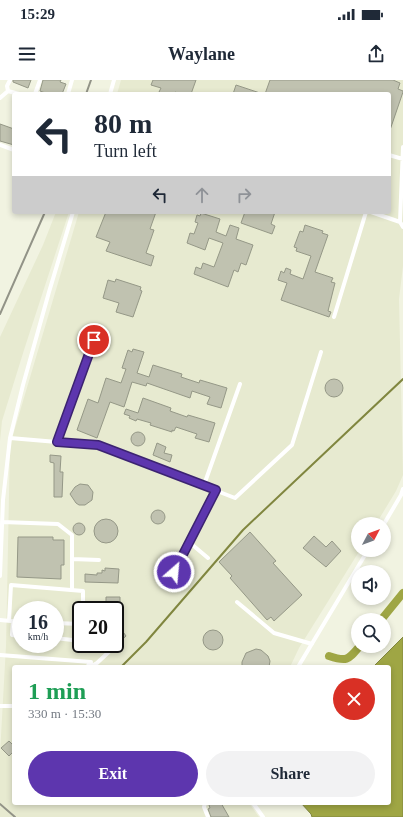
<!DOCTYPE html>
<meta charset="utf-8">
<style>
body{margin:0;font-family:"Times New Roman",serif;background:#f2f2f3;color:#1f2937;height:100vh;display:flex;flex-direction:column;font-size:15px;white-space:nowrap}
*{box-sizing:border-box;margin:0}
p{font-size:13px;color:#747a83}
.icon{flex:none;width:22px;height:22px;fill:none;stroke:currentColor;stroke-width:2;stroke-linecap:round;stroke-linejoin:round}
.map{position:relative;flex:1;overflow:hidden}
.drawer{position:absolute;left:12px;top:585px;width:379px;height:140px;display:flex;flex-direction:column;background:#fff;border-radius:4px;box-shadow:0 2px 6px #0003}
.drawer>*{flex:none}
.hud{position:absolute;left:12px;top:12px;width:379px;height:122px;border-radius:4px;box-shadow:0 2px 6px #0003;background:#fff;color:#1f2937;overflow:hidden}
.needle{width:26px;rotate:49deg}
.tools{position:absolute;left:351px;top:437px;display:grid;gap:8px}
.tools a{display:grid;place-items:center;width:40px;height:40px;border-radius:50%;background:#fff;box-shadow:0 2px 6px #0003;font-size:20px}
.speed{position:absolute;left:12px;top:521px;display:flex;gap:8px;font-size:20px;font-weight:700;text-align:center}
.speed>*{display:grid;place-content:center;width:52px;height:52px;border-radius:50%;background:#fff;box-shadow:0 2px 6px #0003;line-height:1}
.speed small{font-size:10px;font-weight:400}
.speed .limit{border:2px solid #111;border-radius:6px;background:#fff;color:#111}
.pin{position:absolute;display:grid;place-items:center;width:34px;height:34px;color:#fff;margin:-17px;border:2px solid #fff;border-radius:50%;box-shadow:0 1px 4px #0007}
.me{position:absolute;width:44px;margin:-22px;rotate:27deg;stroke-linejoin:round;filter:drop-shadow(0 0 3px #0008)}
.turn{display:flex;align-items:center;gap:14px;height:84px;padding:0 16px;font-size:18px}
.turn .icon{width:52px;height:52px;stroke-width:2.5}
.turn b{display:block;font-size:28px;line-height:34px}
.lanes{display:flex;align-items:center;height:38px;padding:0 16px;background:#0003;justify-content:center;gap:20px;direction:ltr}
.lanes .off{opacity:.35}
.round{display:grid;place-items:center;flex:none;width:42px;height:42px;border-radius:21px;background:#f2f2f3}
.overview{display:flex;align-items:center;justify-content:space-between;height:68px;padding:0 16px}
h1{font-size:24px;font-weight:800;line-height:30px;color:#1e9e55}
.cta{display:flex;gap:8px;margin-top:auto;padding:8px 16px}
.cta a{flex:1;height:46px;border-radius:24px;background:#5d36ae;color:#fff;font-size:16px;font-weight:800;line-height:46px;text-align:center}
.cta a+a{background:#f2f2f3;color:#1f2937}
.status{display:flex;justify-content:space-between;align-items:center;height:28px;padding:0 20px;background:#fff;direction:ltr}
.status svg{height:11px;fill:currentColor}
header{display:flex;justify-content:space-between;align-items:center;height:52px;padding:0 16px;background:#fff;font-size:18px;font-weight:800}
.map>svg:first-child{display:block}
.built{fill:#e7ead0;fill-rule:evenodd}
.water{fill:#9fa644;stroke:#80863f}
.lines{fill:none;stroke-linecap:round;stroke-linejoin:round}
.stream{stroke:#80863f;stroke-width:2}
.canal{stroke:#9fa644;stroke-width:8}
.building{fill:#c0c2b0;stroke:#959887}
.service{stroke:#fff;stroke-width:4}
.rail{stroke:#929387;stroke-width:2}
.route-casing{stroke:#3c2371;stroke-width:10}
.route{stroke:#5d36ae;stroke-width:7}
</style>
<div class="status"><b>15:29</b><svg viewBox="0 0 49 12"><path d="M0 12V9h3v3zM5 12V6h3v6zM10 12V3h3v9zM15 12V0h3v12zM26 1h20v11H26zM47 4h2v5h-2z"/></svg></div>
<header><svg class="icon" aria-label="menu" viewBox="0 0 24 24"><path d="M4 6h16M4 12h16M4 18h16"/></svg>Waylane<svg class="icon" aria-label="share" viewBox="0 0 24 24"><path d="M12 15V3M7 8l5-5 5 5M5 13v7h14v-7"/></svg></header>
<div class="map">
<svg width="403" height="737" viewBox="0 0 403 737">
<rect width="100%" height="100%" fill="#f1f3e1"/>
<path class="built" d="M121 0H403V186L399 219 403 395 396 411 376 444H358V470H360L299 568 290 587H14V723H249L259 737H0V674L6 566 10 365 79 132H389V14H117ZM21 530H55V564H21ZM81 530H115V564H81Z
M56 132H69L24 270 2 341 0 361V257L43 165Z"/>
<path class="water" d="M403 557V737H312L311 734 301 723H389V587H373Z"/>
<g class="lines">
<path class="stream" d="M121 587 146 562 243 450 403 299"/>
<path class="canal" d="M381 540 403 513
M329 576C347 582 348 580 360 566"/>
</g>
<path class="building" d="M13 0H31L28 8 13 2Z
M43 0H61L60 2 66 4 62 14H48L40 11Z
M153 0H196L191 14H181L175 12 174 14H165L159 12 161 8 151 5Z
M270 0H393L400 3 398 9 403 11V12L390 50 389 14H265Z
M236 5 260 13V14H233Z
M0 44 14 49V65L0 61Z
M106 132H156L150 149 154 150 146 173 154 176 151 186 106 171 110 162 96 157Z
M245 132H275L271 144 275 146 272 154 241 143Z
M201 133 220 139 216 152 226 156 230 145 239 148 236 159 253 165 246 185 241 183 238 192 234 190 228 207 194 194 196 187 201 189 203 183 214 187 223 163 209 158 205 170 187 163 190 153 194 154 198 143 195 142 197 135 200 136Z
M305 145 323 151 322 153 328 155 315 192 333 198 331 202 335 203 328 231 331 232 329 237 281 220 287 203 278 200 281 191 284 193 286 188 291 190 290 194 303 199 311 176 296 171 297 168 294 167 300 151 303 152Z
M116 199 141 207 140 210 142 211 133 237 116 232 119 223 103 218 108 200 115 202Z
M133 269 144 272 137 293 149 297 153 285 182 294 181 297 199 303 200 300 227 308 221 328 207 324 210 317 192 311 190 318 147 303 146 306 132 302 124 327 110 322 97 358 77 350 88 319 98 323 106 298 121 303 126 289 122 288 128 270 132 272Z
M325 308a9 9 0 1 1 18 0a9 9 0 1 1-18 0Z
M143 318 171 328 170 331 187 337 188 335 215 343 209 362 195 358 197 354 176 347 174 351 172 350V352L150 345 151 343 137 339 136 341 129 338 130 336 124 334 126 329 138 333Z
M131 359a7 7 0 1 1 14 0a7 7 0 1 1-14 0Z
M157 363 166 367 164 373 172 375 170 382 153 375Z
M50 375 61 376 60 392H63L62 417H54V383L50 382Z
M80 404 88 405 93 412 92 420 85 425H79L76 423 70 414 75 407Z
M151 437a7 7 0 1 1 14 0a7 7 0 1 1-14 0Z
M94 451a12 12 0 1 1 24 0a12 12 0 1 1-24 0Z
M73 449a6 6 0 1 1 12 0a6 6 0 1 1-12 0Z
M250 452 276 481 273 483 302 515 274 541 271 537 267 540 230 498 232 496 219 482Z
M314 456 326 467 332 461 341 471 326 487 303 468Z
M18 457H53V460H64V485H61V499L17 497Z
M105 488 119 489 118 503 85 502V494L97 495V493H102V490L105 491Z
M106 517H120V530H106Z
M121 549 126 556 115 566V554Z
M203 560a10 10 0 1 1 20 0a10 10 0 1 1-20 0Z
M256 569 261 570 268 576 270 581 269 587H242V582L246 573Z
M9 661 14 666V671L9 676 1 668Z
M214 723H221L229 737H211L208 729 210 728 209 725Z"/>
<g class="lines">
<path class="service" d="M8 11 7 6 10 0
M35 14 40 0
M68 14 72 0
M110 14 114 0
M0 18 8 11 19 14
M0 65 14 70
M403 67 400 142 403 147
M389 75 403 79
M371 132 400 142
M334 237 366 132
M10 358 57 362 94 260
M57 362 98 365 235 418 292 365 321 272
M204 405 240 304
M2 442 58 444 72 455V510
M384 444 401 415 403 409
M189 462 208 478
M72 479 99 480
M174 492 216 410
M0 496 3 420 10 358 23 305 49 212 73 132
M237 522 274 553 312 564
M0 540 21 542
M9 541 11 505 83 511V530
M13 541 12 555 21 556
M55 543 81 544
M55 558 81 561
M0 575 91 582 87 587
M90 587 97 583 112 569
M298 587 368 470
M0 626H14
M205 723 204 727 208 737
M253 723 263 737"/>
<path class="rail" d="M86 14 91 0
M0 234 45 132
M0 724 15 737"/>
</g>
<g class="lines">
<g class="route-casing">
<path id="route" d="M94 260 57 362 98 365 216 410 174 492"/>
</g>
<use href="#route" class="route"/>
</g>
</svg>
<div class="tools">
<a><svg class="needle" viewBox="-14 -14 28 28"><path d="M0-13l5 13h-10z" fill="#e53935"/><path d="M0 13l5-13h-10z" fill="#747a83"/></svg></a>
<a><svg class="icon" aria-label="sound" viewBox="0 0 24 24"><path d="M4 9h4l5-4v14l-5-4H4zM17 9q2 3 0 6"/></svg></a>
<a><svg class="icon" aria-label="search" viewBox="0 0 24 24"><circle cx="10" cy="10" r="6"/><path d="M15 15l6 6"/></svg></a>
</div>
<div class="speed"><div>16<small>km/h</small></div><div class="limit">20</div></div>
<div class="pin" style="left:94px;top:260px;background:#d93025"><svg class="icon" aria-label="arrive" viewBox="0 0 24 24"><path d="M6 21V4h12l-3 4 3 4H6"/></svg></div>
<svg class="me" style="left:174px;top:492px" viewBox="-20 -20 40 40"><circle r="17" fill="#5d36ae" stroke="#fff" stroke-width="3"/><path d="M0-11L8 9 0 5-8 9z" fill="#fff"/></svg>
<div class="hud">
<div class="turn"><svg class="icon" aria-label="left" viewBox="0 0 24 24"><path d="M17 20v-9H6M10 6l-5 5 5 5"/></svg><div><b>80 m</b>Turn left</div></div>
<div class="lanes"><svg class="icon" aria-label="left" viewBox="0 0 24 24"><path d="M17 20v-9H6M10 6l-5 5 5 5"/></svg><svg class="icon off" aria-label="ahead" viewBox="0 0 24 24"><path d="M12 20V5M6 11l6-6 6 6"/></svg><svg class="icon off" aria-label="right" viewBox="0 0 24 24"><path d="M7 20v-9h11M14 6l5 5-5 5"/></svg></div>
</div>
<section class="drawer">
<div class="overview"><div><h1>1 min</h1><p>330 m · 15:30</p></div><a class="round" style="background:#d93025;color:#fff"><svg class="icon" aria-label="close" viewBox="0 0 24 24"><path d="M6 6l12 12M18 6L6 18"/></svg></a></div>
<div class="cta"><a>Exit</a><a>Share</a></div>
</section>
</div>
